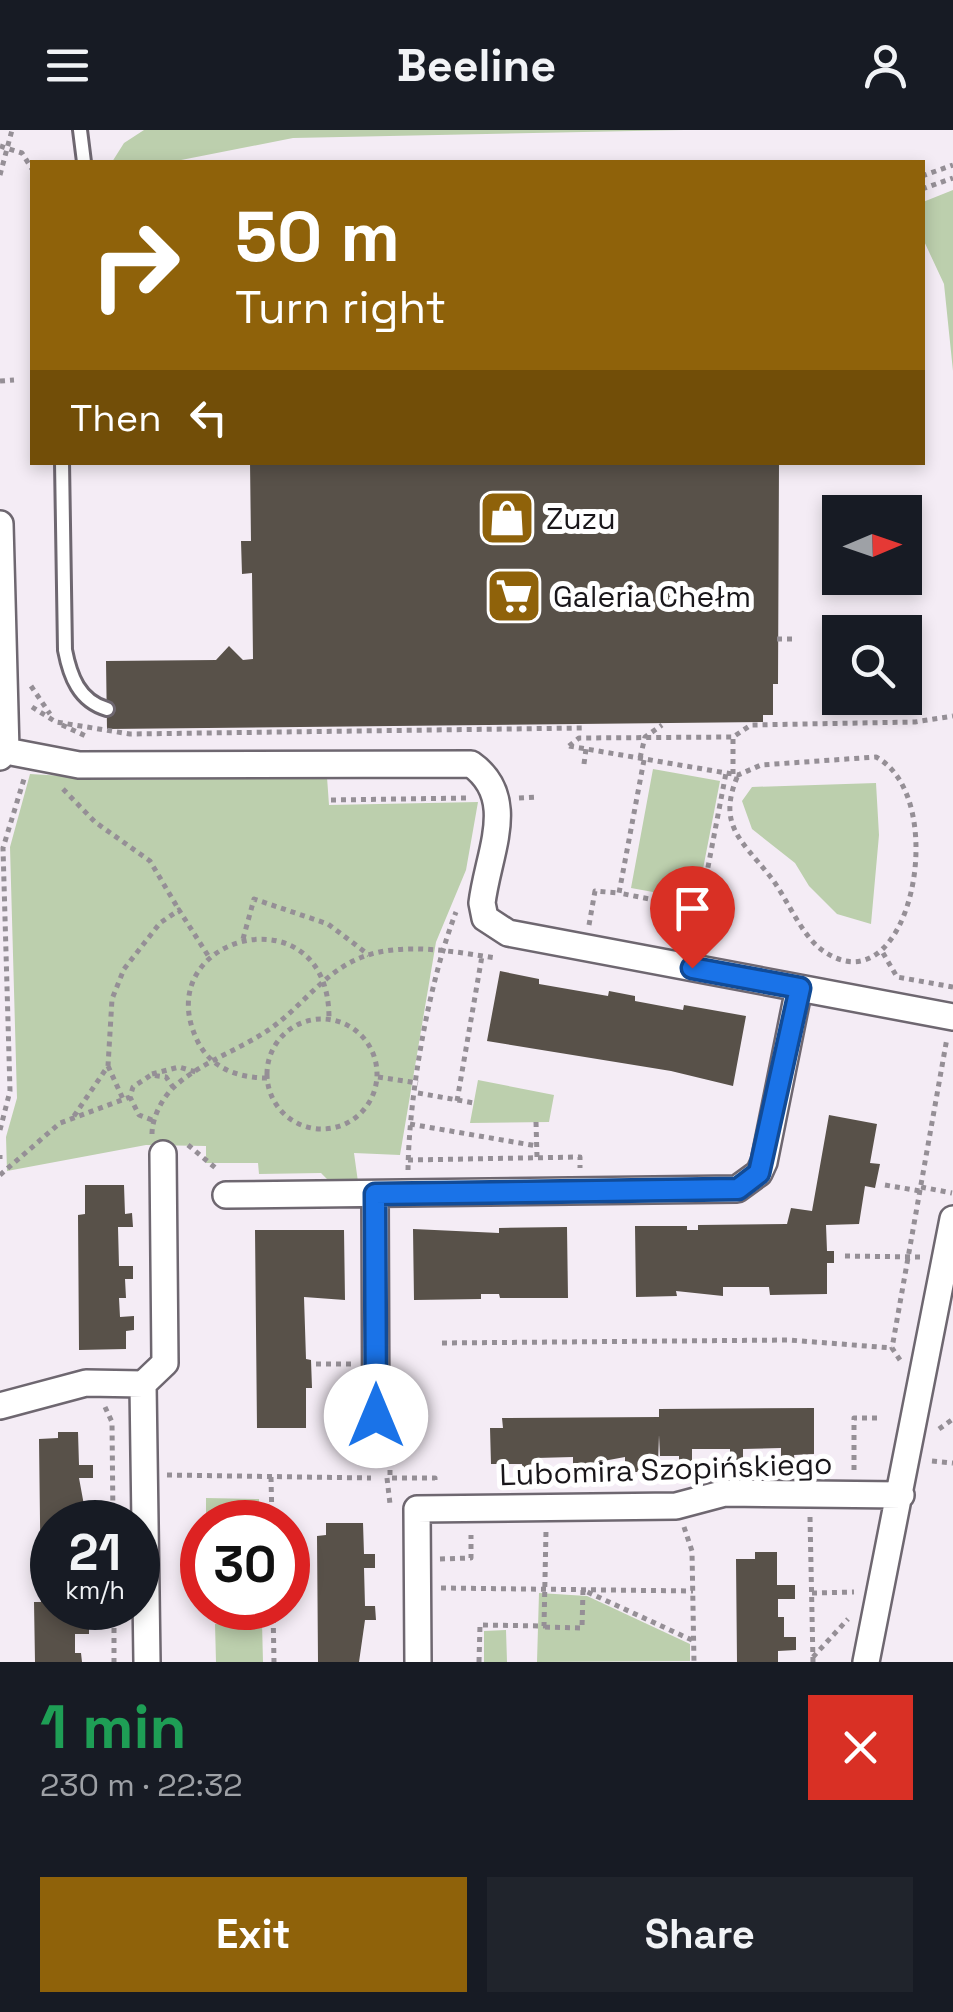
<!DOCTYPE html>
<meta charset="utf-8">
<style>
body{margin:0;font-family:"Space Grotesk",sans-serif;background:#20242c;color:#f1f3f6;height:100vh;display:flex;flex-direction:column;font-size:38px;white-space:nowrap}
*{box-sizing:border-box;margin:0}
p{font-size:32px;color:#9ea1a6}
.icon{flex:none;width:55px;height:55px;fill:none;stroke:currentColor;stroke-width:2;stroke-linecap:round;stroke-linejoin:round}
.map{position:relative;height:1532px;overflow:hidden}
.side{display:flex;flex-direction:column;background:#171b24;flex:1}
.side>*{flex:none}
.top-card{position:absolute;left:30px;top:30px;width:895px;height:305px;border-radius:0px;box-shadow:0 5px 15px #0003;background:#8f620a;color:#fff;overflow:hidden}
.needle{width:65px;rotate:88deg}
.controls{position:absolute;left:822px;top:365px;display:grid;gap:20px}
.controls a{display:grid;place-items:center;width:100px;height:100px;border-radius:0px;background:#171b24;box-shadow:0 5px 15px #0003;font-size:50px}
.speed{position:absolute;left:30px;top:1370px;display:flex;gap:20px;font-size:50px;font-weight:700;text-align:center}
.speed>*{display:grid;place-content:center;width:130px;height:130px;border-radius:50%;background:#171b24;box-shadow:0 5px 15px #0003;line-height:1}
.speed small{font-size:25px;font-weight:400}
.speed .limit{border:15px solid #d22;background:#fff;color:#111}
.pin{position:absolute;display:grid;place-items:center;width:85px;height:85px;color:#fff;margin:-102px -42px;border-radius:50% 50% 50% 0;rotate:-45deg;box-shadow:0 0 10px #0007}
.pin .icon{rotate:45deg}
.me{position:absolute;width:110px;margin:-55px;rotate:0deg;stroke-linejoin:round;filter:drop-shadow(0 0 8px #0008)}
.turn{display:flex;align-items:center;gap:35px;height:210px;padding:0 40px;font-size:45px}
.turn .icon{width:130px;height:130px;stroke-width:2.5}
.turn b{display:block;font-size:70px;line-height:85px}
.then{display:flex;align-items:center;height:95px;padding:0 40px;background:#0003;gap:20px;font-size:38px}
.round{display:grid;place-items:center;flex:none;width:105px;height:105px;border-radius:0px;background:#20242c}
.head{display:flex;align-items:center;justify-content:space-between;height:170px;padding:0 40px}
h1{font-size:60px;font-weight:700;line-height:75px;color:#1e9e55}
.cta{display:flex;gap:20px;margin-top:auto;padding:20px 40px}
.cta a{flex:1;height:115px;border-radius:0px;background:#8f620a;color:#fff;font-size:40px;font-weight:700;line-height:115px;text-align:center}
.cta a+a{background:#20242c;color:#f1f3f6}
header{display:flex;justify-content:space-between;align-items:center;height:130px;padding:0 40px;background:#171b24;font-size:45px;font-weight:700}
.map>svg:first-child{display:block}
.green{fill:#bccfad}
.building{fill:#585149}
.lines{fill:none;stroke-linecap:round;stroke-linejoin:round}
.lane-casing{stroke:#6e6770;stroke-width:18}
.street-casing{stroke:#6e6770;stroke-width:30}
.path{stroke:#958f96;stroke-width:5;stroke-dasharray:5 5;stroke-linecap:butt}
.lane{stroke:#fff;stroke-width:12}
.street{stroke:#fff;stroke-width:25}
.route-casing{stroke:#114b97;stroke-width:25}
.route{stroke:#1a73e8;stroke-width:18}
.labels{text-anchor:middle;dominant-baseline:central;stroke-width:10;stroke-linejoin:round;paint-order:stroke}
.poi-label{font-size:30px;fill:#19161a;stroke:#fff;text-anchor:start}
.street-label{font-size:30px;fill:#19161a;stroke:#fff}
</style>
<header><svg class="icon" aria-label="menu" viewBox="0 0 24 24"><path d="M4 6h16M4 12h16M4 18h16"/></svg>Beeline<svg class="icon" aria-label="person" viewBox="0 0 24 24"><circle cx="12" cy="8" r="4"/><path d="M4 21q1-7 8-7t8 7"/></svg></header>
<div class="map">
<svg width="953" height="1532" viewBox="0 0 953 1532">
<rect width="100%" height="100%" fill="#f4ecf5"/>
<path class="green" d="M144 0H684L293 8 171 32H112L124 13Z
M953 60V241L944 154 923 109V72Z
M653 639 720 651 697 770 631 758Z
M30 644 131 650 327 647 329 675 478 672 466 740 436 812 400 1025 354 1023 358 1052H330L321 1043 259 1044 258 1033H206V1016L146 1015 7 1041 6 1007 17 968 10 717Z
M876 653 879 705 871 794 837 784 809 756 795 733 752 699 742 671 752 657Z
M478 950 554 965 549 992 470 993Z
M206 1368 259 1369V1392H206Z
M539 1463 587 1466 690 1514V1531L537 1532Z
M262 1493 263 1532H216L215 1494Z
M506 1500 507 1532H484V1501Z"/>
<path class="building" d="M250 332H779L778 554H773V585H763V592L107 599 106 531 216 530 229 516 243 530 253 529 252 443 242 444 241 411H251Z
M500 841 539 849V854L608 866 609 861 635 866V871L683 880 684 875 746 886 733 956 671 941 487 911Z
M829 985 877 994 870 1033 880 1034 875 1058 865 1056 859 1094 826 1095 827 1121H834V1133H827V1164L770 1165 769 1157H723V1166L676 1161 677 1166 636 1167 635 1096H687V1100H698V1095L787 1094 791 1078 812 1081Z
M85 1055H124L125 1084 132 1083 133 1097H118L119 1136H133V1149H125L126 1168H119L120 1187 134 1186V1200L126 1201V1219L79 1220 78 1085 85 1084Z
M567 1097 568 1168H500L499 1164H481V1169L414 1170 413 1099 499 1103V1098Z
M255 1100H344L345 1170 304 1167 306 1229 311 1230 312 1258H306V1298H257Z
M814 1278V1324L794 1325 795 1333H781V1318L743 1319V1333L730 1334V1319H692V1334H679V1326H660L659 1305 658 1333H639V1342H625V1327L587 1334V1342H573V1327L536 1328V1343L522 1342V1334H491L490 1298H503L502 1288 659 1287V1279Z
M58 1302H78L79 1335H93V1348H79L86 1386H94V1392H52V1478H81V1490H89V1504H75V1523H81L82 1532H35L34 1472H41L39 1309 58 1308Z
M326 1393H363L364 1424H375V1438H364L365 1476H375L376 1490H365L359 1532H318L317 1406 326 1405Z
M755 1422H777V1455H795V1469H778V1487H784V1507H796V1520L778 1521V1532H737L736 1429H755Z"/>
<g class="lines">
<g class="lane-casing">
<path id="lane" d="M80 0 84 32
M62 332 65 520C70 546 79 571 107 579"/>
</g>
<g class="street-casing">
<path id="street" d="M0 394 6 621 0 627
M6 621 79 635 471 634C519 668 488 723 482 773L485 788 508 803 953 887
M375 1064 376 1322
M226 1065 737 1059 759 1043 764 1032 799 858
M143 1254 147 1532
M0 1276 86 1253 143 1254 165 1233 163 1024
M418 1532 417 1379 676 1376 725 1363 901 1365
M866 1532 953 1089"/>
</g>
<path class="path" d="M0 16 22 23 32 39
M0 45 12 0
M922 46 953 35
M922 59 953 48
M0 251 14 250
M777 509H797
M31 556 50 584
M32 577 56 592 130 604 583 598
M62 595 88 607
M569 616 738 645 761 635 876 627C953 668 910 884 822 820 800 804 787 767 769 745 740 709 717 694 738 645
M569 616 579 608 733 607 751 595 915 592 953 586
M640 628 645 607 662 595
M644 630 619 763 700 779 726 643
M584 634 586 619
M733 644V607
M63 659 95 692 150 731 179 780
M519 668 537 667
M331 670 468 668
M589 795 595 761 619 763
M243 809 254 769 328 794 369 825
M883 823 897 847 953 857
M267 944a55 55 0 1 1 110 0a55 55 0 1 1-110 0Z
M108 936 123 969
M152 944 179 937 196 942
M378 947 418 953
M267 948C238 948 210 938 197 910 147 805 330 758 329 889
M418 963 474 973
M457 971 482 826
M74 986 108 936 112 869 124 839 160 793 179 780 209 827
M152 990 139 985 130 967 133 957 151 945 166 947 173 957
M536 992 537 1027
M410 994 537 1016
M0 1000 10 961 3 718 24 649
M152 1004C152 988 162 968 174 957 202 931 243 919 274 896 305 873 327 839 365 826 405 812 456 822 496 828
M188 1015 218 1040
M0 1025V1029
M408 1030 580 1027V1038
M408 1040C409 964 429 852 456 782
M0 1045 60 993 130 967
M885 1055 920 1061
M921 1057 952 1063
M845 1126 921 1127
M442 1213 789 1210 892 1218
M900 1230 892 1218 947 908
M316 1234H353
M105 1277 112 1292 113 1392
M939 1299 953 1289
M932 1331 953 1333
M390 1340V1348H435V1354
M854 1340V1288H877
M167 1345 371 1348
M271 1347 272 1392
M387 1348 390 1374
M810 1387 813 1532
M684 1397 692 1421 694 1532
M440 1429 471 1428V1405
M441 1458 693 1461
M812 1463 854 1462
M114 1478V1532
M273 1478 274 1532
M545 1497 582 1498 583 1460 694 1511
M813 1527 848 1489
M479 1532 480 1495 544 1496 546 1401"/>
<use href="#lane" class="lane"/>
<use href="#street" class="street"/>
</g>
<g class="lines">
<g class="route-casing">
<path id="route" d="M376 1286 375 1064 738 1059 759 1043 800 858 692 838"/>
</g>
<use href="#route" class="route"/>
</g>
<defs>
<g id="shop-square" transform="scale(2.875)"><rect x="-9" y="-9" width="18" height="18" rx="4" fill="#8f620a" stroke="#fff"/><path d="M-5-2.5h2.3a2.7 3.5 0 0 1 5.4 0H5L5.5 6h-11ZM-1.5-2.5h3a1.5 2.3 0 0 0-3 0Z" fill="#fff"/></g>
<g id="supermarket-square" transform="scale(2.875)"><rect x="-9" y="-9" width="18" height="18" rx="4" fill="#8f620a" stroke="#fff"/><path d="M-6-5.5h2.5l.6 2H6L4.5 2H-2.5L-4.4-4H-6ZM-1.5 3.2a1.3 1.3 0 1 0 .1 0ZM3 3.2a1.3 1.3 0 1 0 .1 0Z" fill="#fff"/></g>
</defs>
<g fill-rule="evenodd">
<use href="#shop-square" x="507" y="388"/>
<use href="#supermarket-square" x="514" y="466"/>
</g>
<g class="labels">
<g class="poi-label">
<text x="546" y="388">Zuzu</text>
<text x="553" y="466">Galeria Chełm</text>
</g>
<g class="street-label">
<text transform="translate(666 1339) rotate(-2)">Lubomira Szopińskiego</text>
</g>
</g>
</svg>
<div class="controls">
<a><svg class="needle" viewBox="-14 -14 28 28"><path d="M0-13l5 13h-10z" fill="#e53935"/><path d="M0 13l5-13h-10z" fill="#9ea1a6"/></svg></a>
<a><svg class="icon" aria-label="search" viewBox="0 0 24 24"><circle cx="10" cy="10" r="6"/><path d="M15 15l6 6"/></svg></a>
</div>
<div class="speed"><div>21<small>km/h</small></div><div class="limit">30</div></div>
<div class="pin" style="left:692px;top:838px;background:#d93025"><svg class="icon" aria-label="arrive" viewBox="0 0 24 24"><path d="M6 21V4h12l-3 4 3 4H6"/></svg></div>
<svg class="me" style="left:376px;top:1286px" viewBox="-20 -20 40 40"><circle r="19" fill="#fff"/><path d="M0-13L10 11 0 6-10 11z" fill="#1a73e8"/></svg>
<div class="top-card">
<div class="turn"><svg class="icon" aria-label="right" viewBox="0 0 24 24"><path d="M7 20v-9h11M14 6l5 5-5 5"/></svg><div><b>50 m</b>Turn right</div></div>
<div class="then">Then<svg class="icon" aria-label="left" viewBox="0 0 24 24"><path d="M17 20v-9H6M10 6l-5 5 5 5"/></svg></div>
</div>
</div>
<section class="side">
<div class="head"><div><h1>1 min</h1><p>230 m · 22:32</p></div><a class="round" style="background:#d93025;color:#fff"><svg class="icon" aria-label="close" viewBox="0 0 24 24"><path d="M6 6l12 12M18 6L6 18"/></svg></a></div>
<div class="cta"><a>Exit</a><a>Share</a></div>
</section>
